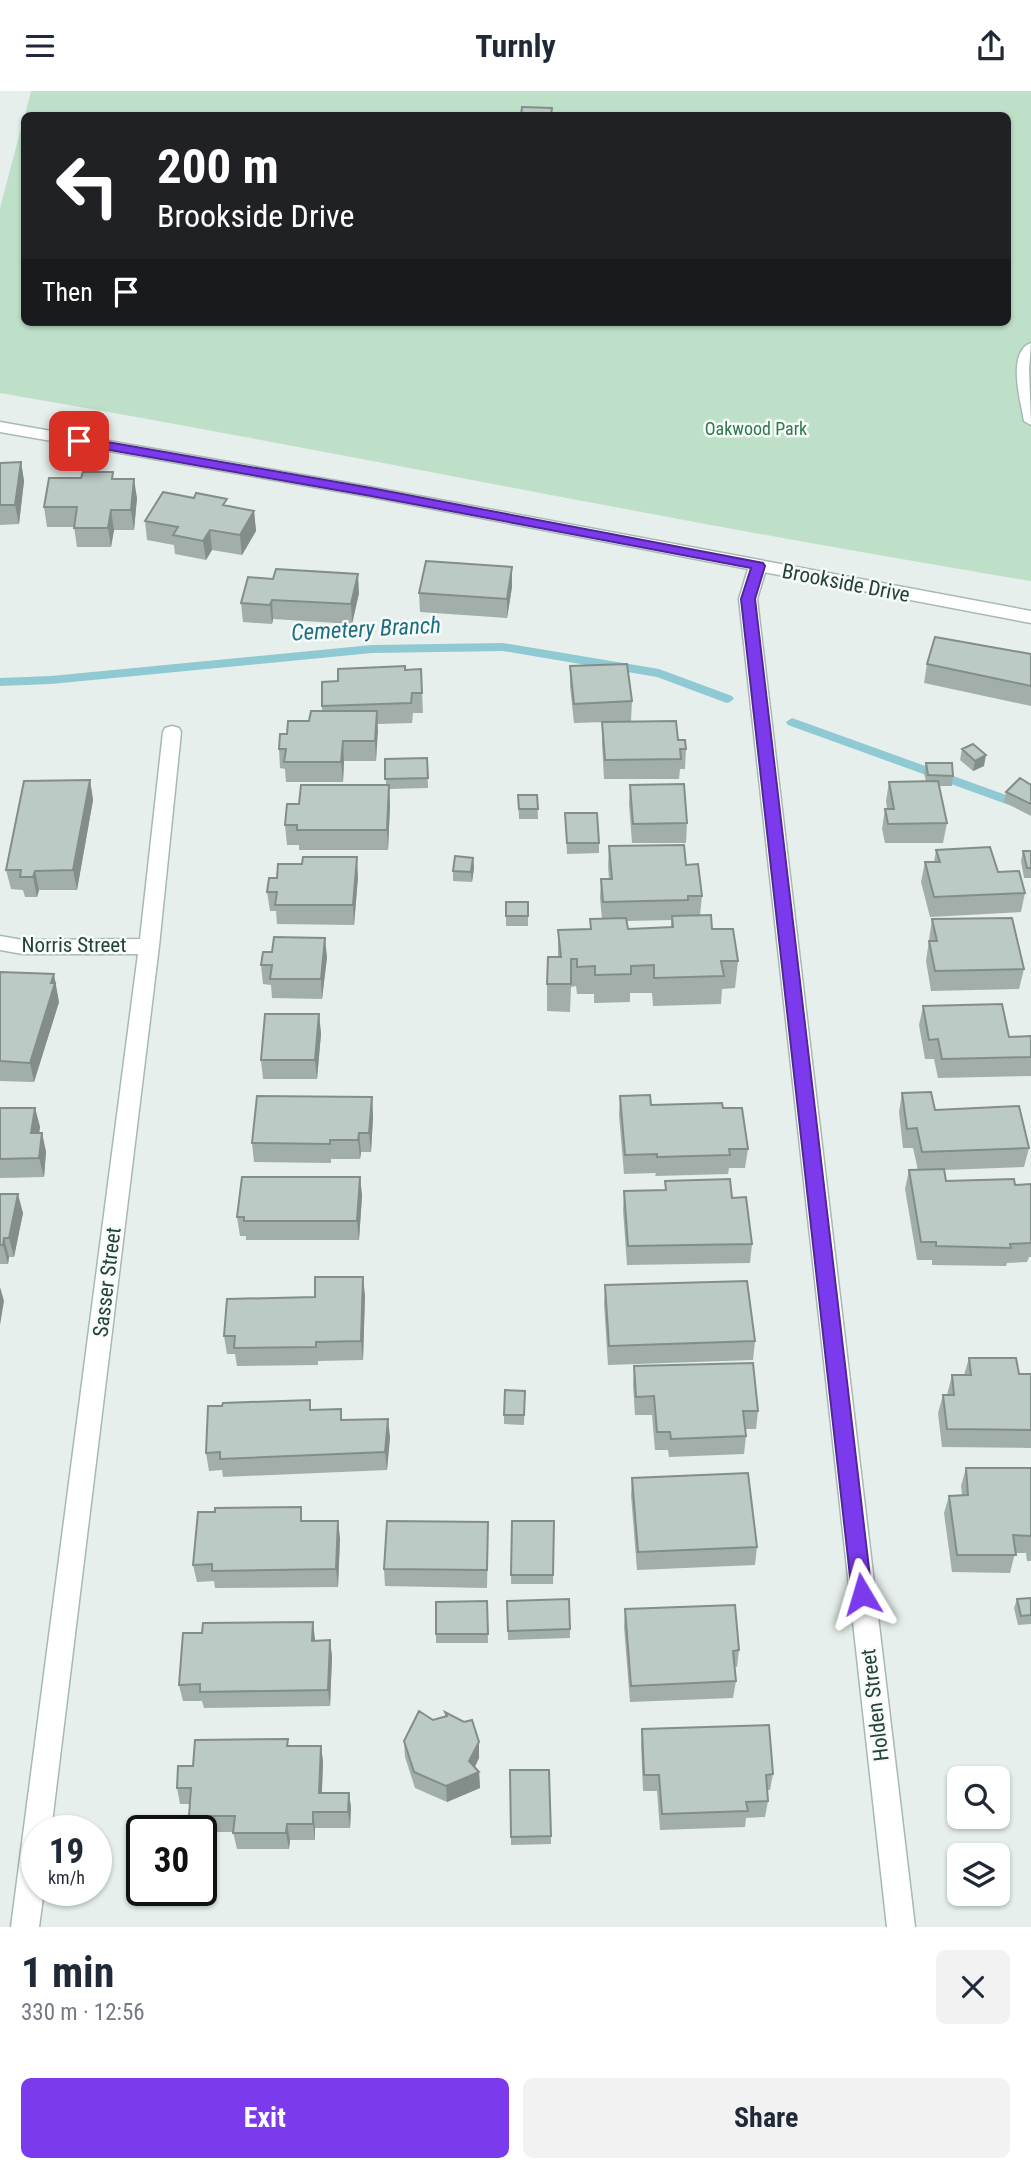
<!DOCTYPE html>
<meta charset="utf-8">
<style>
body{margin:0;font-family:"Roboto Condensed",sans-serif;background:#f2f2f3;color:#1f2937;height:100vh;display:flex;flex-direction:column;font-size:26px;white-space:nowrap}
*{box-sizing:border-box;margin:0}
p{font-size:23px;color:#747a83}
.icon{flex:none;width:38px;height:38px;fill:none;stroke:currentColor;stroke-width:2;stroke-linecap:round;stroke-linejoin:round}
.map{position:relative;height:1836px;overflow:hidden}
.details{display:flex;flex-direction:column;background:#fff;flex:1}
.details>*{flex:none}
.banner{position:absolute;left:21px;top:21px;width:990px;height:214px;border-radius:10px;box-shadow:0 2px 5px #0004;background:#202124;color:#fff;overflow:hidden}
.fabs{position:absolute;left:947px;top:1675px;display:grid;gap:14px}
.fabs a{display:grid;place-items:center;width:63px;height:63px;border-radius:10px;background:#fff;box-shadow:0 2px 5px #0004;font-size:35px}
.speed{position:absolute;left:21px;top:1724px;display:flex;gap:14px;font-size:35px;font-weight:700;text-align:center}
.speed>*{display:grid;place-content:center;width:91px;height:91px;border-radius:50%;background:#fff;box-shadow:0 2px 5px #0004;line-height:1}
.speed small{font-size:18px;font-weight:400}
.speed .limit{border:4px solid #111;border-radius:10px;background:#fff;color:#111}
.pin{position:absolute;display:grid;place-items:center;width:60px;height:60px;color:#fff;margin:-30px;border-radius:14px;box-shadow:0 4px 10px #0006}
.me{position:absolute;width:77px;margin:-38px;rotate:353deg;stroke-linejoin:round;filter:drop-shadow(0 0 5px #0008)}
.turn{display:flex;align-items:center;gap:24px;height:147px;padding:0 21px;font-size:32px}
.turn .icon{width:91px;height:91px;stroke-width:2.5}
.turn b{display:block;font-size:49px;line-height:60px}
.then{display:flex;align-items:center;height:66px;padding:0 21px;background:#0003;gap:14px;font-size:26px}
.round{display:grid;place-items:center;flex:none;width:74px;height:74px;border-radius:10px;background:#f2f2f3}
.head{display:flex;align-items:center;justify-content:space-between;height:119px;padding:0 21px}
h1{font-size:42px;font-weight:700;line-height:52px}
.primary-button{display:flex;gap:14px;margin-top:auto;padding:14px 21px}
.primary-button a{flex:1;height:80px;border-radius:10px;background:#7c3aed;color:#fff;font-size:28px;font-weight:700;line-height:80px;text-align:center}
.primary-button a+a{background:#f2f2f3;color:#1f2937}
header{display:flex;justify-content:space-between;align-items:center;height:91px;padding:0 21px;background:#fff;font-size:32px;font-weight:700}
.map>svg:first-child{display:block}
.green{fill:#bfe0c8}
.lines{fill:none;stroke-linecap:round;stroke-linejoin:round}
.stream{fill:#8ec9d4;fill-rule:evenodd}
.service-casing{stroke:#a8b8b2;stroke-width:3}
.minor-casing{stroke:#a8b8b2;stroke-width:3}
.tertiary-casing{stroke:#a8b8b2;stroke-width:3}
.service{fill:#fff;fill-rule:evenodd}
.minor{fill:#fff;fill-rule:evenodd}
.tertiary{fill:#fff;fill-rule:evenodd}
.wall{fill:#a1aea9;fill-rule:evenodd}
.shaded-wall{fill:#838d89}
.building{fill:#bbcac4;stroke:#838d89;stroke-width:2}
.route{fill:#7c3aed;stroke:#51269a;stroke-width:2}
.labels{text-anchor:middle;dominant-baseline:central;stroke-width:5;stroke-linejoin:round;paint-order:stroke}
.far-park-label{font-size:18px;fill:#2d7a4b;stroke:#f7fbf9}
.street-label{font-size:21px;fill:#24423a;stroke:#f7fbf9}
.water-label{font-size:23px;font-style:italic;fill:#1c6f80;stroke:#f7fbf9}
</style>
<header><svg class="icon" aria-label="menu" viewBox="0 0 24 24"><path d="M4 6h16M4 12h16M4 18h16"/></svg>Turnly<svg class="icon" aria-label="share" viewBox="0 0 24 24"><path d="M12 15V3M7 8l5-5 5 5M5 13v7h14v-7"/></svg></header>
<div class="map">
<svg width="1031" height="1836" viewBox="0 0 1031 1836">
<rect width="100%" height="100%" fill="#e6efeb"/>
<path class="green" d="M31 0H1031V490C686 434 344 361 0 302V117L24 26V231H1008V24H25Z"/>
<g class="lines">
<path class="stream" d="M503 552 659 578 732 605 734 608 728 612 724 611 657 586 503 560 372 562 51 593 0 595V587L51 585 372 554Z
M792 627 1031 713V722L788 634 786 631Z"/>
<g class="service-casing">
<path id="service" d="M1031 252 1029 278 1031 334 1024 330C1021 311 1006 261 1031 252Z"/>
</g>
<g class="minor-casing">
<path id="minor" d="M758 470 767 475 757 508 915 1836H887L739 508 749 475Z
M172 635 179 637 181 641 159 855 51 1740H37V1799H44L39 1836H11L138 863H23L0 859V845L23 849 140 848 163 641 165 637Z"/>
</g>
<g class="tertiary-casing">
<path id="tertiary" d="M0 331 371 396 1031 520V532L371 406 0 341Z"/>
</g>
<use href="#service" class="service"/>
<use href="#minor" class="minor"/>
<use href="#tertiary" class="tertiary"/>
</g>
<path class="wall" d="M21 371 24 390 19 433 0 434V372Z
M115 388 137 407 134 439H114L111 456H77L74 436H47L44 416Z
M228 415 254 420 256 440 242 464 212 459 206 469 175 463 174 454 147 449 145 430Z
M248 486 359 502 352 533 273 528 272 533 243 531 241 512Z
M512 496 507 527 420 521 419 502Z
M1031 563V615L924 592 927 573Z
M570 575 632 610 631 630 574 632 570 595Z
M421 578 423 622H413L412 632 377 633 376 670H344L343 691H286L285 678 280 677 279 658 287 643 309 630 322 620V615L338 590 405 579Z
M602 631 678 649 686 658 685 678H680L679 688H604L602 651Z
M962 658 984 675 973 680 960 669Z
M427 667 428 697 389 698 390 714 388 759H299V754H287L285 734 299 713 386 694 385 668Z
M926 672 953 685 952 695H939L947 732 943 752H885L882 738 885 718H887L886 710 889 691 926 690 924 682Z
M90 689 93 709 77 799H39L37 806H25L23 799 11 798 6 779Z
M630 694 687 732 686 752H632L629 713Z
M1031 694V725L1004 711 1006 701Z
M518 704H537L538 728H519Z
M565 722 599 752V762L567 763Z
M609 755 686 774 702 805 700 824 738 870 735 897 722 898 721 913 653 915 652 902H630V911L594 912V903H577L576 895 571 896 570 921 547 920V893L558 866V839L590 838V828H602L600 807 601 788H609L608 775ZM671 829V837L628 838 627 830Z
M936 759 998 781 1025 802 1021 821 930 826 921 791 925 771H934Z
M1023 760H1031V787H1024L1021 770Z
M473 767 474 777 472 791 453 790V780Z
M358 786 354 834 277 833 276 820H270L267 801Z
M506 811H528V835H506Z
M932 828 1024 878 1019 898 931 900 926 870Z
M272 861 327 866 322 908 272 907 271 894 263 893 261 874Z
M0 881 58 903 57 905 59 911 34 991 0 990Z
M923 915 1009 946 1031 945V985L938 987 934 968H925L919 934Z
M319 923 321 943 317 988H263L261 969Z
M902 1002 935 1019 1029 1057 1024 1076 944 1079 946 1090 1015 1094 1031 1093V1166H1029L1027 1171 1007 1172 1006 1175 932 1174V1169H917L905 1098 909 1079H918L913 1057H903L899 1021Z
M620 1005 651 1014 723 1017 748 1058 745 1077H729L728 1083 655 1085 656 1082 624 1083 619 1024Z
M372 1006 373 1026 371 1061H361L360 1068H331V1072L254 1071 252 1052Z
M0 1017H35L40 1036 39 1042H42L46 1061 44 1086 0 1087Z
M360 1086 362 1105 359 1149H246V1145H240L237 1126Z
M665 1090 732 1107 752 1153 750 1172 627 1174 623 1119 624 1100 665 1099Z
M0 1103 23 1122 14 1166H9L8 1173H0Z
M605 1194 755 1250 753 1269 608 1274 604 1213Z
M365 1204 363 1269 318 1270V1274L237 1275 235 1263H227L224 1245 315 1206Z
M969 1267 1019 1283H1031V1357L942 1356 938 1322 943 1304H947L952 1284H964Z
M634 1275 758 1320 756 1338H745L746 1345 744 1363 669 1366 668 1359H655L652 1324H635L633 1294Z
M525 1300 524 1334 504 1333V1324Z
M341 1318 342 1329 390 1346 387 1379 223 1386 222 1379 209 1380 206 1362 311 1319Z
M966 1377H1031V1470H1027L1026 1462H1015L1010 1482 952 1481 944 1422 949 1405 962 1404 961 1395Z
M632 1387 757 1456 755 1474 637 1479 631 1404Z
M303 1430 340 1447 338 1496 215 1497 214 1490 197 1491 193 1474Z
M512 1430H554L553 1493H511Z
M488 1448 487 1497 385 1495 384 1478Z
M1031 1507V1533L1018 1534 1014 1517 1017 1508Z
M487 1510 488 1552H436V1511Z
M507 1510 570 1538V1547L508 1549Z
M625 1518 739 1559 737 1576H734L736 1590 733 1607 630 1611 624 1536Z
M315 1549H330L332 1566 330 1615 204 1617 202 1610H183L179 1594Z
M445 1621 479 1667 475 1676 479 1681 480 1697 447 1711 415 1697 405 1666 404 1650 433 1629 445 1626Z
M642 1638 773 1683 770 1699H767L768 1710 765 1726 746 1727 745 1736 660 1739 657 1700H643L641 1654Z
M289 1655H321L323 1671 322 1702H349L351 1717 350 1737H315V1749H290L289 1758H237L233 1741H201V1740H193L189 1725 190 1713H180L177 1697 193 1675Z
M510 1679 551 1745V1753L511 1754Z"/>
<path class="shaded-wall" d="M21 371 24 390 19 433 15 414Z
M134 388 137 407 134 439 131 419Z
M111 419 114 439 111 456 108 437Z
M254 420 256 440 242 464 240 444Z
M210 439 212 459 206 469 203 450Z
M512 476V496L507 527V508Z
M358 483 359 502 352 533 351 513Z
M272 509 273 528 272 533 270 514Z
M377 620 378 640 376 670 375 650Z
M343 650 344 670 343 691 341 671Z
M986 664 984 675 973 680 975 670Z
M90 689 93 709 77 799 73 779Z
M389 694 390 714 388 759 387 739Z
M357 766 358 786 354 834 353 814Z
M473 767 474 777 472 791 471 781Z
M35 780 39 799 37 806 33 786Z
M325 847 327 866 322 908 321 888Z
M54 883 59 911 34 991 30 972Z
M319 923 321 943 317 988 315 969Z
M372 1006 373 1026 371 1061 369 1042Z
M35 1017 40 1036 36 1062 31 1042Z
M42 1042 46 1061 44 1086 39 1067Z
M359 1042 361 1061 360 1068 358 1049Z
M360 1086 362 1105 359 1149 357 1130Z
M18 1103 23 1122 14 1166 9 1147Z
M4 1147 9 1166 8 1173 3 1154Z
M363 1186 365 1204 363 1269 361 1250Z
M0 1196 4 1210 0 1234Z
M388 1328 390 1346 387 1379 385 1361Z
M338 1430 340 1447 338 1496 336 1478Z
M313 1531 315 1548 314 1566 312 1550Z
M330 1549 332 1566 330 1615 328 1599Z
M479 1651V1667L470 1685 479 1681 480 1697 447 1711 446 1695 469 1670Z
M321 1655 323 1671 321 1718 319 1702Z
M349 1702 351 1717 350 1737 348 1721Z
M313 1721 315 1737V1749L313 1733Z
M287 1733 290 1749 289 1758 286 1742Z"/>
<path class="building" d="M522 16 552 17 551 24H521Z
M21 371 15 414H0V372Z
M83 381H113L112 388H134L131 419H111L108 437H74L77 416H44L49 387H81Z
M163 401 194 407 196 402 227 408 223 414 254 420 240 444 210 439 203 450 173 444 178 436 145 430Z
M426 470 512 476 507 508 419 502Z
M276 478 358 483 351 513 272 509 270 514 241 512 248 486 273 488Z
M935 546 1031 563V595L927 573Z
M627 573 632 610 574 613 570 575Z
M405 575V579L421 578 422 602H412L411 612 322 615V591L338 590V578Z
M311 620H377L375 650H343L341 671H284L286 658H279L280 643H287L288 630H309Z
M676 630 678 649H685L686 658H680L681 668 605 669 602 631Z
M973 653 986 664 975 670 962 658Z
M427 667 428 687 385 688V668Z
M926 672H952L953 685 928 684Z
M1020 687 1031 694V713L1006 701Z
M90 689 73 779 35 780 33 786H20L21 779H6L24 690Z
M938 690 947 732 888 733 885 718H894L889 691Z
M684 693 687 732 633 733 630 694Z
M301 694H389L387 739H297V734H285L287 713H299Z
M518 704H537L538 718H519Z
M565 722H597L599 752H567Z
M684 754 686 774 698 773 702 805H688V809L603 811 601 788H612L609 755Z
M990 756 998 781 1019 780 1025 802 934 806 925 771H940L936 759Z
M1023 760H1031V777H1027Z
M455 765 473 767 471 781 453 780Z
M303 766H357L353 814H275L277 801H267L269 787H277L278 773H302Z
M506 811H528V825H506Z
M711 824 712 838H733L738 870H721L724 885 654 887V874L631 875V883L595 884V875L577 876V868H571V893H547L548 866H561L558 839 591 838 590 828 626 827 628 838 673 836 672 825Z
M1012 827 1024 878 935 880 929 850H937L932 828Z
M274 846 325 847 321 888H270L272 874H261L263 861H272Z
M0 881 54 883 51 892H55L30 972 0 970Z
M1002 913 1009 946 1031 945V966L942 968 938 948 929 949 923 915Z
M265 923H319L315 969H261Z
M931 1001 935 1019 1019 1015 1029 1057 922 1061 917 1037 907 1038 902 1002Z
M650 1004 651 1014 722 1012 723 1017H742L748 1058H729L730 1064 657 1066V1063L625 1064 620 1005Z
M257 1005 372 1006 369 1042H359L358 1049H330V1053L252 1052Z
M0 1017H35L31 1042H42L39 1067 0 1068Z
M944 1078 946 1090 1014 1088 1015 1094 1031 1093V1152L1010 1153 1011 1157 936 1155V1151H921L909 1079Z
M242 1086H360L357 1130H244V1126H237Z
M730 1088 732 1107 746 1106 752 1153 628 1155 624 1100 666 1099 665 1090Z
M0 1103H18L9 1147H4L3 1154H0Z
M315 1186H363L361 1250 316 1251V1256L234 1257 235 1245H224L227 1208 315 1206Z
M747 1190 755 1250 609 1255 605 1194Z
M969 1267H1016L1019 1283H1031V1339L947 1338 943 1304H954L952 1284H971Z
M753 1272 758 1320H743L746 1345 671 1348 670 1341H657L654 1305 636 1306 634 1275Z
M505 1299 525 1300 524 1324H504Z
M310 1309V1319L341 1318V1329L388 1328 385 1361 220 1368V1361L206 1362 208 1315H222L223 1312Z
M966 1377H1031V1445L1013 1444 1016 1464H957L949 1405 968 1404Z
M748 1382 757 1456 638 1461 632 1387Z
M301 1416V1430H338L336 1478 212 1480V1473L193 1474 198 1421H215V1417Z
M387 1430 488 1431 487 1479 384 1478Z
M512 1430H554L553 1484H511Z
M1031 1507V1524L1021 1525 1017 1508Z
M569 1508 570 1538 508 1540 507 1510Z
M487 1510 488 1543H436V1511Z
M735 1514 739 1559 733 1560 736 1590 631 1595 625 1518Z
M313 1531 312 1550 330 1549 328 1599 200 1601V1593L179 1594 183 1542H202L203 1532Z
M419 1620 433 1629 447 1625 445 1621 464 1631 472 1629 479 1651 469 1670 479 1681 446 1695 414 1681 404 1650Z
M769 1634 773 1683 766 1684 768 1710 746 1711 748 1720 662 1723 659 1684H644L642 1638Z
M288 1648 287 1655H321L319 1702H349L348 1721H313V1733H287L286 1742H233L235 1725H189L191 1697H177L178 1675H193L195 1649Z
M510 1679H549L551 1745 511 1746Z"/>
<path class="route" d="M79 346 371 397 763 472 765 475 755 508 872 1503 869 1509 862 1512 855 1509 852 1503 741 508 751 477 371 405 75 353V348Z"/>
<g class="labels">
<g class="far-park-label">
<text x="756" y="337">Oakwood Park</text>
</g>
<g class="street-label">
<text transform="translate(846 492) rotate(11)">Brookside Drive</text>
<text x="74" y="854">Norris Street</text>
<text transform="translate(107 1191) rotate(-83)">Sasser Street</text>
<text transform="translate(875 1614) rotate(-97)">Holden Street</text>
</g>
<g class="water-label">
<text transform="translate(366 538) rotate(-3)">Cemetery Branch</text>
</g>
</g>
</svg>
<div class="fabs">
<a><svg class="icon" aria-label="search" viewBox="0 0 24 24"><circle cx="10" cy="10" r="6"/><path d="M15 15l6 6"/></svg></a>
<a><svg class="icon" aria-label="layers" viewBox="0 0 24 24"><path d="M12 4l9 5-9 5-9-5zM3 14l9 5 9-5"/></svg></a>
</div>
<div class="speed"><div>19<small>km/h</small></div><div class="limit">30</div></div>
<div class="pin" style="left:79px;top:350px;background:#d93025"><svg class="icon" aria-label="arrive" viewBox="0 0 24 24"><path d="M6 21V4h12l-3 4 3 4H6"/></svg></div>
<svg class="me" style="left:862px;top:1503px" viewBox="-20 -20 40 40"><path d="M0-17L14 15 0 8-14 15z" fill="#7c3aed" stroke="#fff" stroke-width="4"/></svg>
<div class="banner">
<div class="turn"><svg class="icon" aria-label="left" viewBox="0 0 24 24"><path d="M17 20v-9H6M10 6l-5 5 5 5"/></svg><div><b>200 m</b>Brookside Drive</div></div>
<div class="then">Then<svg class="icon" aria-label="arrive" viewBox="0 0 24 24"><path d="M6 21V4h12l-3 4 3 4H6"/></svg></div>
</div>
</div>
<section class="details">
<div class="head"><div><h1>1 min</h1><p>330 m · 12:56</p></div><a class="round"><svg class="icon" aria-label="close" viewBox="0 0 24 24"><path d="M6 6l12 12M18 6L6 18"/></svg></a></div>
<div class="primary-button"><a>Exit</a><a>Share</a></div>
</section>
